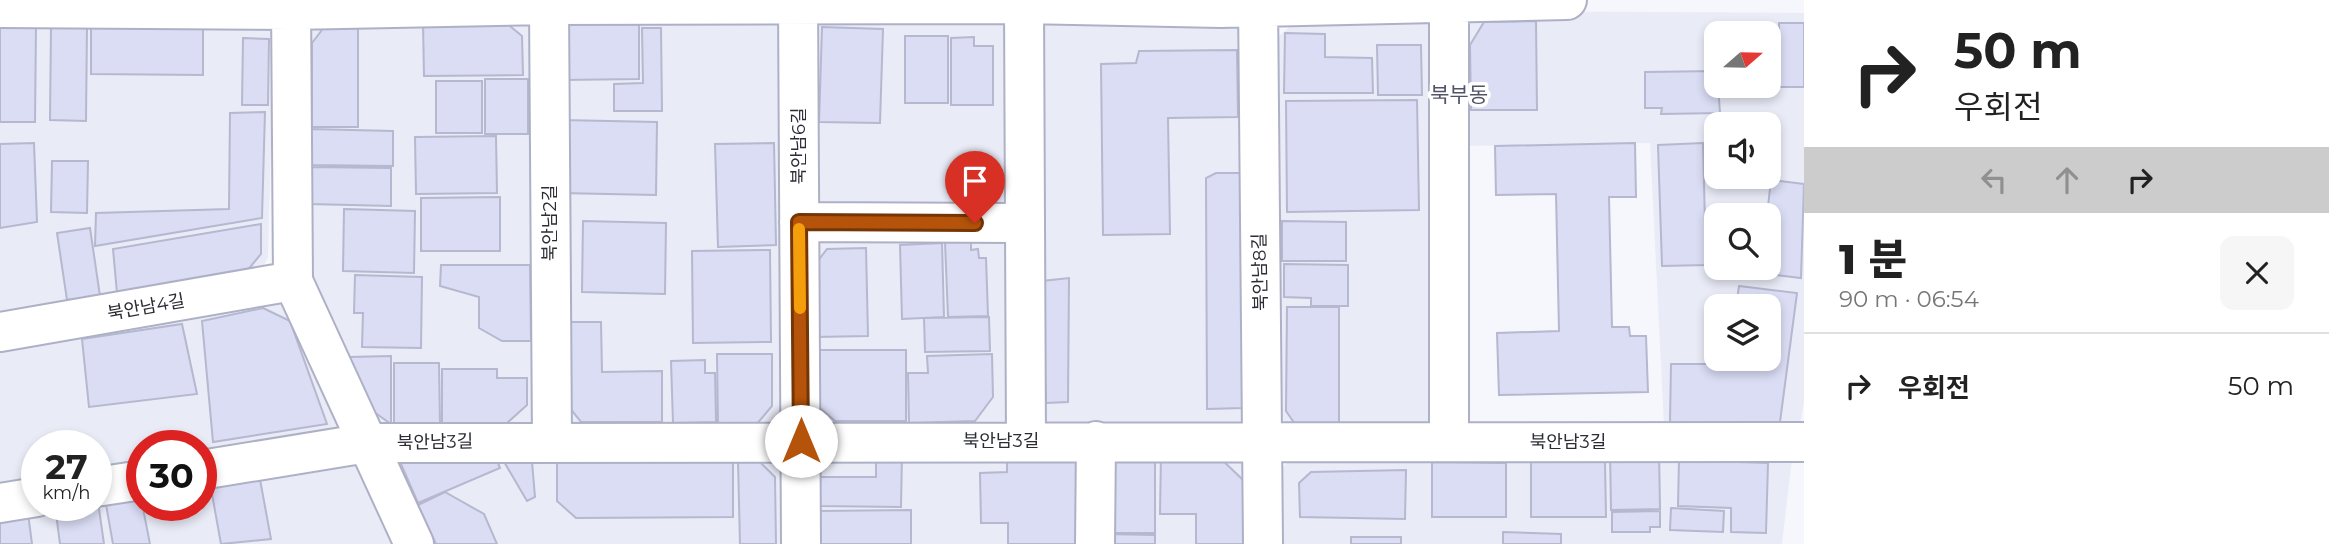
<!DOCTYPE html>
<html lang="ko">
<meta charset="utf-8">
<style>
body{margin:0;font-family:Montserrat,"Noto Sans KR",sans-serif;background:#f6f6f6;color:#222;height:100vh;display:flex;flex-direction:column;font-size:26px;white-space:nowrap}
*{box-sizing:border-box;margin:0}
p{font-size:23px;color:#767676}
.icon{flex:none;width:38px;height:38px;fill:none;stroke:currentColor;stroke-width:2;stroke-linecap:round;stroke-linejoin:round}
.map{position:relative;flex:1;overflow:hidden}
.sheet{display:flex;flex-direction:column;background:#fff;width:525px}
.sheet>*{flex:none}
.top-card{background:#fff;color:#222;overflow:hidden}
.needle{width:46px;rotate:70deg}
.tools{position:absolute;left:1704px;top:21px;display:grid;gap:14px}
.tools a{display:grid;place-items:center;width:77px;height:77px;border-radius:14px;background:#fff;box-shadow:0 4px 10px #0003;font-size:35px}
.speed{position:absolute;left:21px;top:430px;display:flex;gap:14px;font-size:35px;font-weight:700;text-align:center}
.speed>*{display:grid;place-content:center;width:91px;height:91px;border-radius:50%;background:#fff;box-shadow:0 4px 10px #0003;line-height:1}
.speed small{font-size:18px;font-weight:400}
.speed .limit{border:10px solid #d22;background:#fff;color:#111}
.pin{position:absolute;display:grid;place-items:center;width:60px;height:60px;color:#fff;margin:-72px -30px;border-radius:50% 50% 50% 0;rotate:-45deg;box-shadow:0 0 7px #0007}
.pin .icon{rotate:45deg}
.me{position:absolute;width:77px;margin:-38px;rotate:0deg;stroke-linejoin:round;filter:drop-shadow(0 0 5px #0008)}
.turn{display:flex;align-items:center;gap:24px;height:147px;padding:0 35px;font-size:32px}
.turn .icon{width:91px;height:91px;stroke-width:2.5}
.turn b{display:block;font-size:49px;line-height:60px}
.lanes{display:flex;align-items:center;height:66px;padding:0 35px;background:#0003;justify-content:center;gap:35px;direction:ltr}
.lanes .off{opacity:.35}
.round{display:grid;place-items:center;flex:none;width:74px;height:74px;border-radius:14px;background:#f6f6f6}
.headline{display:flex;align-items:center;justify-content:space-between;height:119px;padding:0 35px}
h1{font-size:42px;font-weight:800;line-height:52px}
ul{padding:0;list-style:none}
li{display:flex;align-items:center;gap:21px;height:105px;padding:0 35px;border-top:2px solid #e0e0e0}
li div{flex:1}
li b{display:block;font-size:26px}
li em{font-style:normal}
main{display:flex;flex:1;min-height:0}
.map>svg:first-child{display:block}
.built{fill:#e9ebf7;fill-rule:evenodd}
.building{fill:#daddf4;stroke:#b5b8ce;stroke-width:2}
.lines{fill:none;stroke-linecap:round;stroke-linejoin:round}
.minor-casing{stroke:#aeb1c6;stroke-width:42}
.minor{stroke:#fff;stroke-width:38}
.route-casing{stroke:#753606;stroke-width:18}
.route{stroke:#b45309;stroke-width:12}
.slow{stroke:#f59e0b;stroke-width:12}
.labels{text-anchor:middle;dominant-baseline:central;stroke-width:7;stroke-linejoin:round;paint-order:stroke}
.street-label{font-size:18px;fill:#2b2c34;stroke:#fff}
.quarter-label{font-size:21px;fill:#515467;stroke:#fff}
</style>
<main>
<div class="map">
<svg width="1804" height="544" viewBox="0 0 1804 544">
<rect width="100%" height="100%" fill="#f6f7fc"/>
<path class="built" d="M0 0H275L268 257 262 269 291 314 399 544H0ZM37 446H96V506H37ZM142 446H201V506H142Z
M303 0 1235 26 1250 41 1254 408 1239 424 1253 467V544H432L319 315 306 264Z
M1482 11 1804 13V401L1800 426 1664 425 1650 143 1462 146 1465 431 1293 429 1280 417 1277 38 1299 18ZM1717 33H1769V86H1717ZM1717 124H1769V177H1717ZM1717 215H1769V268H1717ZM1717 306H1769V359H1717Z
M1792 458 1782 544H1281V469L1290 460Z"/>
<path class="building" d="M577 15H639V79L562 80 561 32Z
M1536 21 1537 110H1471L1470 45 1484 22Z
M91 22H203V75L91 74Z
M505 22 522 36 523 75 424 76 423 23Z
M1779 23H1804V87H1727L1769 86V40H1779Z
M0 25H36L35 122H0Z
M51 26H87L86 121 50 120Z
M325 26H358V127H312V43Z
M822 27 883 29 880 123 819 122Z
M642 28H661L662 111H614V84L643 83Z
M1285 33 1325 34V57L1372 58 1373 93H1284Z
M905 36H948V103H905Z
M974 37V46H993V105H951V38Z
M243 38 269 39 268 105H242Z
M1377 45H1421L1422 95H1378Z
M1237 50 1238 117 1168 118 1170 234 1103 235 1101 64 1136 63 1139 51Z
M1717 71 1720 113 1661 114 1662 108H1645V72Z
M485 79H528V134H485Z
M436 81H482V133H436Z
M1417 100 1419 210 1287 212 1286 101Z
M265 112 262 218 95 246 96 213 229 209 230 113Z
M561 120 657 122 656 195 560 193Z
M310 129 393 131V166L309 165Z
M496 136 497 193 416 194 415 137Z
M34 143 37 222 0 228V144Z
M774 143 776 245 718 247 715 144Z
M1635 143 1636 197H1609L1612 327H1629L1630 336H1646L1648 392 1499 395 1497 333 1559 331 1556 194 1496 195 1495 146Z
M1703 143 1706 265 1662 266 1658 145Z
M52 161H88L87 213 51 212Z
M310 167 391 168V206L309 204Z
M1216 173H1242L1243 408 1207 409 1206 178Z
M1771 180 1804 184 1801 278 1760 273V268H1769L1767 215Z
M500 197V251H421V198Z
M344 209 415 211 414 273 343 271Z
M583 221 666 223 665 294 582 292Z
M1282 221 1346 222V261H1282Z
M261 224V254L246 272 117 293 113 249Z
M90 228 100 296 67 300 57 233Z
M971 241V250L978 249 979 258H986L988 316 948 317 945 242Z
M942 243 944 317 902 319 900 245Z
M866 248 868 336 815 337 814 266 827 249Z
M770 250 771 342 693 343 692 251Z
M1284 264 1348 265V306H1311V298L1284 297Z
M441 265H530L531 341H502L479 328V297L440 286Z
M355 275 422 277 421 348 362 347 363 313H354Z
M1069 278 1068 402 1046 403 1042 281Z
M1739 286 1797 293 1780 422 1670 423 1671 364H1727V359H1769V306H1736Z
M1287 307H1339V427H1297L1286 411Z
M263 308 290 321 327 424 213 442 202 321Z
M989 317 990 351 925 352 924 318Z
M563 322H601L602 372 662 371V422H581L564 401Z
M182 324 197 394 89 407 82 339Z
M812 350H906V421H835L812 401Z
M717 354H772V406L756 425H718Z
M992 354 993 397 975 421 909 423 908 373H928L927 356Z
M391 356V424L364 405 349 357Z
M705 360V373H715L716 422 673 423 671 361Z
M394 363H439L440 424H394Z
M442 369H497V378H527V405L507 423H442Z
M491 446 500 468 418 503 397 455Z
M496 448 531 450 535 497 527 501Z
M1659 451 1660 509 1611 510 1610 452Z
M902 453 901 507 817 506 816 477H876V454Z
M1161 454H1216L1243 480V544H1196V514H1160Z
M1007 456H1086L1087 544H1008V523H981L980 473 1007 472Z
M1104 456H1155V533H1104Z
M733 458V517L576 518 557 501V459Z
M758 460 775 477 776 544H740L738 461Z
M1679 460 1768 463 1766 533 1731 532V508L1678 506Z
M1432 462 1506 463V517H1432Z
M1531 462H1605L1606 517H1531Z
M1406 470 1405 519 1300 517 1299 483 1311 472Z
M259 474 271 539 221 544 210 483Z
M445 492 484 514 497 544H436L418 505Z
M140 493 150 544H113L105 499Z
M97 495 104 544H60L55 506H96Z
M1671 508 1724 511 1723 532 1670 530Z
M911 510V544H818V511Z
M1660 511V527H1650V532H1612V512Z
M28 513 32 544H0V517Z
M1503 532 1561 534V544H1503Z
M1105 534 1155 535V544H1105Z
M1351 537H1401V544H1351Z"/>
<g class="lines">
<g class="minor-casing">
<path id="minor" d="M291 0 293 281 414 544
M798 0 801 544
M1258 0 1263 544
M1449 2V442
M1024 4 1026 441
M549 5 552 441
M0 8 291 10 549 5 1024 4 1221 8 1567 0
M799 222 1025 223
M0 332 293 281
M201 470 367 443 1804 442
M96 487 142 480
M0 503 37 497
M1095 544 1096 441"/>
</g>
<use href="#minor" class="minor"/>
</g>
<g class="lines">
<g class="route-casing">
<path id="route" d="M801 441 799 222 975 223"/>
</g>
<use href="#route" class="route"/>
<path class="slow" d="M799 229 800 308"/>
</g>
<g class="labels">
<g class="street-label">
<text transform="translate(799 146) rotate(-90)">북안남6길</text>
<text transform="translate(550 223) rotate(-90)">북안남2길</text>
<text transform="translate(1260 272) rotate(-91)">북안남8길</text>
<text transform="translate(146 307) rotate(-10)">북안남4길</text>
<text x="1001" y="441">북안남3길</text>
<text transform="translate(435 442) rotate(-1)">북안남3길</text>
<text x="1568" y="442">북안남3길</text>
</g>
<g class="quarter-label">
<text x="1459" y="94">북부동</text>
</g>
</g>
</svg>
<div class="tools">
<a><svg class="needle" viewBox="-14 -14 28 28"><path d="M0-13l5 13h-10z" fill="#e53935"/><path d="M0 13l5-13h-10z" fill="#767676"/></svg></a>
<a><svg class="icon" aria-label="sound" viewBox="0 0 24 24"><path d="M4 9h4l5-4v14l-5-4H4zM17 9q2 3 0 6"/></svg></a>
<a><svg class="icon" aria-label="search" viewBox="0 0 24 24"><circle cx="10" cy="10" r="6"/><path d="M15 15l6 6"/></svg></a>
<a><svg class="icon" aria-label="layers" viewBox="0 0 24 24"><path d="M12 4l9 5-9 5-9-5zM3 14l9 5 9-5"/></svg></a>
</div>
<div class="speed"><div>27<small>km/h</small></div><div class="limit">30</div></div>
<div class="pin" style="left:975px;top:223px;background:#d93025"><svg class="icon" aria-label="arrive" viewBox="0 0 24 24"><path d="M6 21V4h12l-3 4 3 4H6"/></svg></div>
<svg class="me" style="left:801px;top:441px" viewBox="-20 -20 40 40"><circle r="19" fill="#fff"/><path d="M0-13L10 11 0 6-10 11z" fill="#b45309"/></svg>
</div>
<section class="sheet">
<div class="top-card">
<div class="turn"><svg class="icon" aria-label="right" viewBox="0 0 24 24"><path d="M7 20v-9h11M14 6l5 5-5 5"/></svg><div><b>50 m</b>우회전</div></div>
<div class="lanes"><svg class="icon off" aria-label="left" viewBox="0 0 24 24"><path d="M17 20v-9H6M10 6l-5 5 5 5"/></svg><svg class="icon off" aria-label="ahead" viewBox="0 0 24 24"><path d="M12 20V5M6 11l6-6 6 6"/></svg><svg class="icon" aria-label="right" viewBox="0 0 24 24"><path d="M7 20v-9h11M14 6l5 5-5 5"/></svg></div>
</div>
<div class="headline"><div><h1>1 분</h1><p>90 m · 06:54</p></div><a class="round"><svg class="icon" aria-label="close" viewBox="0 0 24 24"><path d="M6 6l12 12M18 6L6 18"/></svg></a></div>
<ul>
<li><svg class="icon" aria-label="right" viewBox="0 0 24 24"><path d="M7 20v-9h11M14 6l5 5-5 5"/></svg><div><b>우회전</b></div><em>50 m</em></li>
</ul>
</section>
</main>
